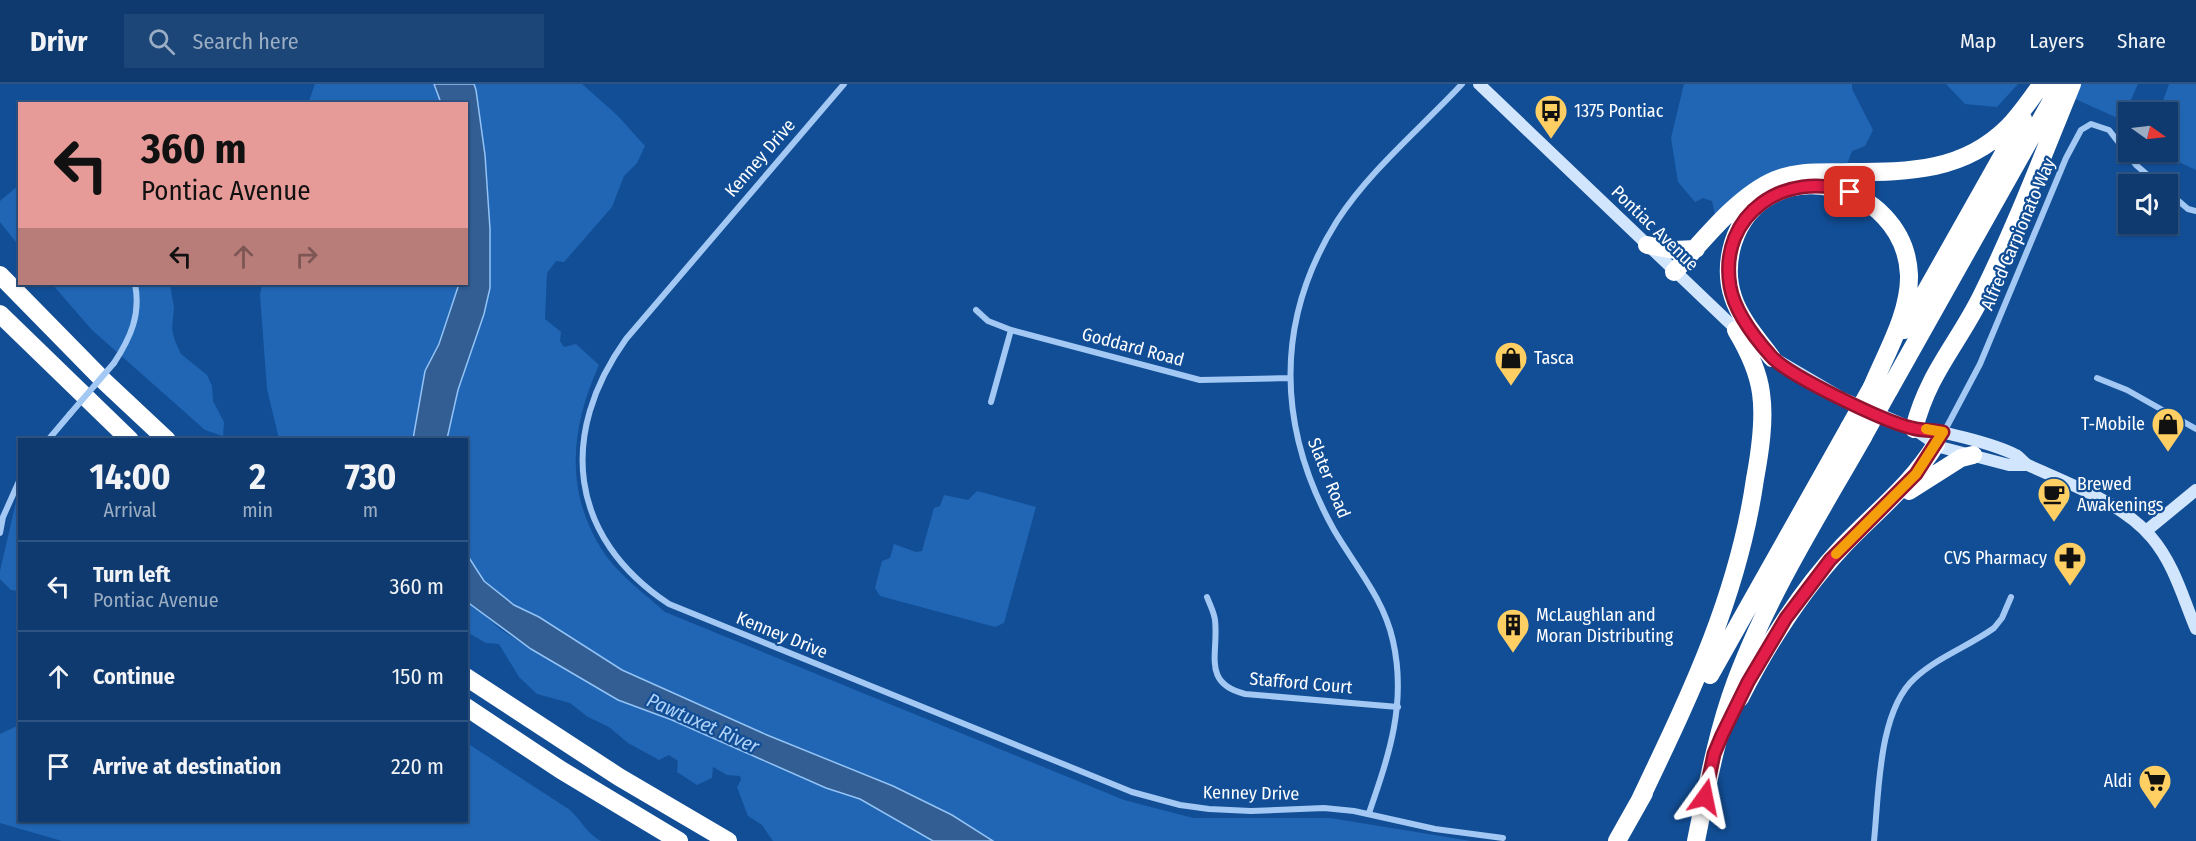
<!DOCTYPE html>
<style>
body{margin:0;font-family:"Fira Sans Condensed",sans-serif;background:#1c4578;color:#f1f3f6;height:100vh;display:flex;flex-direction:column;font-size:22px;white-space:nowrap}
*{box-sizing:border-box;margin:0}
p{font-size:20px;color:#9badc3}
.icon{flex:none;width:33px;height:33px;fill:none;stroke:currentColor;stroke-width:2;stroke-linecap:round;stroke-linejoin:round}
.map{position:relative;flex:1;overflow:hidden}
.sheet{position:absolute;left:18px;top:354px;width:450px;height:384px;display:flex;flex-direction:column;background:#0e3a70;border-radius:0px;box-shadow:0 2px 4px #0004,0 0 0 2px #2e5483}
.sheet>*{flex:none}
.guide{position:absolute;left:18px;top:18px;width:450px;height:183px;border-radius:0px;box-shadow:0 2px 4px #0004,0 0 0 2px #2e5483;background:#e69b98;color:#111;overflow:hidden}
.needle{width:39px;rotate:104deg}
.controls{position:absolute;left:2118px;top:18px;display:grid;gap:12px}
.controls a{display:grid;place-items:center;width:60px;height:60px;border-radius:0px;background:#0e3a70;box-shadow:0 2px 4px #0004,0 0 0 2px #2e5483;font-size:30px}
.pin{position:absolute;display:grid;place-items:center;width:51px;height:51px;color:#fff;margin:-26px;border-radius:12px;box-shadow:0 3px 9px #0006}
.me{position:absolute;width:66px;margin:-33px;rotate:12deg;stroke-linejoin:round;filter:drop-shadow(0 0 4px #0008)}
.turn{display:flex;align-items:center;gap:21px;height:126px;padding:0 24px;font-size:27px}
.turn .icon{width:78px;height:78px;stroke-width:2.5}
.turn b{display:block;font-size:42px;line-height:51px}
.lanes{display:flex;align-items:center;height:57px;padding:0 24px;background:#0003;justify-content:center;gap:30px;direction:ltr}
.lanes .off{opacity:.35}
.eta{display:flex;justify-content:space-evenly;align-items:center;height:102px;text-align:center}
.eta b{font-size:36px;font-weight:700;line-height:42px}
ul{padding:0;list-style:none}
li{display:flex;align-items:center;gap:18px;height:90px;padding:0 24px;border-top:2px solid #2e5483}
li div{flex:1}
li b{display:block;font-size:22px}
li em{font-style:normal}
header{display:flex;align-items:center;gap:36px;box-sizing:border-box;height:84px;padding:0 30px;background:#0e3a70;border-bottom:2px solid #2e5483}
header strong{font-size:28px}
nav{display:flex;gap:33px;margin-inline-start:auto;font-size:21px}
.search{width:420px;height:54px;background:#1c4578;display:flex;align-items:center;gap:15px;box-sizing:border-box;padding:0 21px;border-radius:0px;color:#9badc3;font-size:22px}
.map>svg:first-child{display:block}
.green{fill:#2066b4}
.water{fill:#325e93;stroke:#93c3f6;stroke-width:1.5}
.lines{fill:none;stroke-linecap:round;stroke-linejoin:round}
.street{stroke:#a2c8f3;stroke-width:6}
.secondary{stroke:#d1e5fd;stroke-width:12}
.highway{stroke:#fff;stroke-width:18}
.street-bridge{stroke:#a2c8f3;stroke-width:6}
.highway-bridge{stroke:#fff;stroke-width:18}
.route-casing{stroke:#92132f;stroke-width:15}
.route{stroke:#e11d48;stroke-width:10}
.slow{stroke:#f59e0b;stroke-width:10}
.labels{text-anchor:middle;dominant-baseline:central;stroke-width:4.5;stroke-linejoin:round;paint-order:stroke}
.poi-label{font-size:18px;fill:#fff;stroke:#124e96;text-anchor:start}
.street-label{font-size:18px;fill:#fff;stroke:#124e96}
.water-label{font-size:20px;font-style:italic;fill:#aed2fa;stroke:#124e96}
</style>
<header>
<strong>Drivr</strong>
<div class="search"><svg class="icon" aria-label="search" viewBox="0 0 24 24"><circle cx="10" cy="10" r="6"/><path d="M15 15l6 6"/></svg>Search here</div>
<nav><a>Map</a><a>Layers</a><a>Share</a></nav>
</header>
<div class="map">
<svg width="2196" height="757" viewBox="0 0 2196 757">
<rect width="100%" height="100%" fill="#124e96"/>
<path class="green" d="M315 0H434L441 19 308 20Z
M474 0H582L617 31 645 62 637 79 624 92 612 123 564 178 556 177 547 189 545 235 561 248 560 257 564 263 576 260 599 281C571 343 564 406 602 466 618 491 644 509 665 528L1124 716 1193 734H1330L1471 757H993L952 731 893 702 767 651 622 586 539 533 514 521 484 497 467 469 466 356H447L458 306 484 230 490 204V145L485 71Z
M1684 0H1852V5L1873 46 1865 62 1852 67 1844 88 1715 131 1712 117 1703 114 1695 118 1678 98 1671 54Z
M1946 0H2018L1997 23 1965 20Z
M2081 0H2138L2122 36 2073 14Z
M2169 0H2196V86L2158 68H2168V28H2159Z
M19 101V162L0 138V117Z
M52 200H170L174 224 172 245 175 257 181 270 207 291 212 302 213 317 224 338 223 352 205 346 92 246Z
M262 200H459L439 260 425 287 413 355H279L267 305 260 211Z
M19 405 20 507H19L11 506 0 495V487Z
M977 407 1036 423 1004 539 995 543 880 512 875 504 882 477 890 474 894 460 916 468 922 467 934 424 940 422 944 411 968 416Z
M466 515 500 545 531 565 618 616 672 636 826 704 860 715 933 757H773L762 741 748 732 737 703 741 696 740 692 727 691 713 683 712 694 697 701 677 688 678 677 669 671 659 676 628 659 609 643 588 633 570 619 537 610 519 593 499 560 486 559 467 548Z
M19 641 20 736H466L467 659 570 726C581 736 587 750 601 757H62L0 739V650Z"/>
<path class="water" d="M434 0H474L476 6 485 71 490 145V204L484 230 458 306 447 355H413L425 287 439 260 459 200H466V20L441 19Z
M466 469 484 497 514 521 539 533 622 586 767 651 893 702 952 731 993 757H933L860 715 826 704 672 636 618 616 531 565 470 520 467 515Z"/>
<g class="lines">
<path class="street" d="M844 0 626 255C558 350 568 453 669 520L1132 708 1180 721 1209 725 1251 727 1324 724 1354 727 1435 745 1503 754
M2168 108 2188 125 2196 127
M976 226 988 237 1011 246 1200 296 1289 294
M114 279C131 253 141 230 135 200
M2097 294 2127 306 2196 345
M991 318 1011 246
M1943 350 1980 280 2066 74 2081 46 2091 40 2109 46 2136 81 2158 100
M48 356 70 330
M0 449 3 433 20 395
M1207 513C1210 521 1214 528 1215 536 1219 569 1201 599 1245 610L1398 623
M1369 729C1389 671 1407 619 1393 557 1384 515 1355 482 1334 446 1277 344 1274 237 1337 137 1370 86 1421 44 1462 0
M1874 757C1879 709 1878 627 1915 594 1938 573 1969 562 1994 544L2002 534 2011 513"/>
<path class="secondary" d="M1479 0 1741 250
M1767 270 1840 313 1914 345 1940 363 2009 381H2027
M1914 345C1938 345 1994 360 2016 371 2021 374 2024 380 2030 382 2070 400 2124 420 2152 454 2174 480 2183 514 2196 545
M2146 447 2196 406"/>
<path class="highway" d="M1647 161 1674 166 1696 165
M1674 188C1702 158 1737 112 1775 96 1799 86 1826 89 1851 88 1910 88 1964 87 2008 43 2021 30 2031 14 2042 0
M0 191 104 297 167 356
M0 230 130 356
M1904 246 2023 35
M1772 274C1758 255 1740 235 1733 213 1727 195 1728 176 1733 159 1764 63 1905 96 1909 191 1910 229 1886 269 1872 303
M1889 306 2061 0
M1914 345C1928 289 1958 260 1982 211 2016 142 2043 71 2072 0
M1909 407 1961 374 1973 371
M1710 591 1849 344
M466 593 619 693 728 757
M1740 614C1768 559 1801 507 1843 462 1875 428 1912 400 1936 360
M466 623 561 686 679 757
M1639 718C1690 611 1738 513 1755 395 1760 368 1765 336 1761 309 1758 286 1748 266 1736 246
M1617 757 1644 709
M1696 757C1707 703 1717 648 1736 597 1768 511 1818 432 1863 353"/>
<path class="street-bridge" d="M70 330 114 279"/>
<path class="highway-bridge" d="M1849 344 1872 303
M1863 353 1889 306"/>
</g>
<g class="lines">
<g class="route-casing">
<path id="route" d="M1705 713 1714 670 1722 651 1748 598 1786 534 1830 476 1916 390 1943 348C1933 346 1922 347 1912 344 1885 338 1787 291 1771 272 1754 253 1734 226 1730 202 1718 130 1786 85 1850 108"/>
</g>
<use href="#route" class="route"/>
<path class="slow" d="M1836 470 1916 390 1943 348 1926 345"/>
</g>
<defs>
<g id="bus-pin" transform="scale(1.725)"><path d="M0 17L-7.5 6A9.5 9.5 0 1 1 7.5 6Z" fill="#ffcf64" stroke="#124e96"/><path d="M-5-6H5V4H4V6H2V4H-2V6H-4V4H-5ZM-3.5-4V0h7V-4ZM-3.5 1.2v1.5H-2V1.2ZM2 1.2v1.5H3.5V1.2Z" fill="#111"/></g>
<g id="shop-pin" transform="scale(1.725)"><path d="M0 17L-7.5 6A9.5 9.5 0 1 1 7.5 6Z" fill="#ffcf64" stroke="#124e96"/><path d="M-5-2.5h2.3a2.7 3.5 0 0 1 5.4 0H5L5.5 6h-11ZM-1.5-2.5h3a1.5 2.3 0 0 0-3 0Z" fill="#111"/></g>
<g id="cafe-pin" transform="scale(1.725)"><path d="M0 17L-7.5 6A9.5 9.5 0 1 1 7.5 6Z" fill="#ffcf64" stroke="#124e96"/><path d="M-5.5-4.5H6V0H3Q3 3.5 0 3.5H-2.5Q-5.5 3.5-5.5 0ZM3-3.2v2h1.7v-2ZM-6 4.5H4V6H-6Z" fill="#111"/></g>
<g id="pharmacy-pin" transform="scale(1.725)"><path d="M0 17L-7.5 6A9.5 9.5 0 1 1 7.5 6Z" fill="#ffcf64" stroke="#124e96"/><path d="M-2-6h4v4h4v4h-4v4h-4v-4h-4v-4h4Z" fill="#111"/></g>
<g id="building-pin" transform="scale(1.725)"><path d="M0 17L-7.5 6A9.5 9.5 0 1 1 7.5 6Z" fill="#ffcf64" stroke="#124e96"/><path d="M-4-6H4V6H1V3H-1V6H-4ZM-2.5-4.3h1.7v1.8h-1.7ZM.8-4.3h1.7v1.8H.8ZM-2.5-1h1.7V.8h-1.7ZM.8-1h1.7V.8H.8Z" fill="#111"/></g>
<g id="supermarket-pin" transform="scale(1.725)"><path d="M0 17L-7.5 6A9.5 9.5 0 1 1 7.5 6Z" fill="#ffcf64" stroke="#124e96"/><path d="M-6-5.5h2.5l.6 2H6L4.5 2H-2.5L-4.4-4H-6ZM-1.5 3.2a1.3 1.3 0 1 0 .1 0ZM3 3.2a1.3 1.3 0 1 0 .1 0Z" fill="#111"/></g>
</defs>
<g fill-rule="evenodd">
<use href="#bus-pin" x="1551" y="27"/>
<use href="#shop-pin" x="1511" y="274"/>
<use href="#shop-pin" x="2168" y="340"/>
<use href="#cafe-pin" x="2054" y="410"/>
<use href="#pharmacy-pin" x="2070" y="474"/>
<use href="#building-pin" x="1513" y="541"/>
<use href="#supermarket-pin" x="2155" y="697"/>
</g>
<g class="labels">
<g class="poi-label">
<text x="1574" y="27">1375 Pontiac</text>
<text x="1534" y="274">Tasca</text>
<text x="2145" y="340" text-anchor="end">T-Mobile</text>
<text x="2077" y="400">Brewed<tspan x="2077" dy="21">Awakenings</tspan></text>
<text x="2047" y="474" text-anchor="end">CVS Pharmacy</text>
<text x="1536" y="531">McLaughlan and<tspan x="1536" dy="21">Moran Distributing</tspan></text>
<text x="2132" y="697" text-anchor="end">Aldi</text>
</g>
<g class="street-label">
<text transform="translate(760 74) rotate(-49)">Kenney Drive</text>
<text transform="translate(1655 144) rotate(44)">Pontiac Avenue</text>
<text transform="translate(2018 150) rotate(-67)">Alfred Carpionato Way</text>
<text transform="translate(1133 263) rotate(15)">Goddard Road</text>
<text transform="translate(1329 394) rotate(68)">Slater Road</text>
<text transform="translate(782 551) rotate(22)">Kenney Drive</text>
<text transform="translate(1301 599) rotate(5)">Stafford Court</text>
<text transform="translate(1251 709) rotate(1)">Kenney Drive</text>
</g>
<g class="water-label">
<text transform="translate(703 639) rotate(24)">Pawtuxet River</text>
</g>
</g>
</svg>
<div class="controls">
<a><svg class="needle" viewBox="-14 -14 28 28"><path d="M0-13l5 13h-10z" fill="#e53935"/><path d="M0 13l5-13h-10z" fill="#9badc3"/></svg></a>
<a><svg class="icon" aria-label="sound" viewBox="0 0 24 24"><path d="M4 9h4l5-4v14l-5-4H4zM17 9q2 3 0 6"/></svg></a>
</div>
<div class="pin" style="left:1850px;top:108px;background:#d93025"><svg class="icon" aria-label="arrive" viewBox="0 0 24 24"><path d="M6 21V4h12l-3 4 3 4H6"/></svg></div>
<svg class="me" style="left:1705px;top:713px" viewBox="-20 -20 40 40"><path d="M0-17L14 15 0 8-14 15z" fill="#e11d48" stroke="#fff" stroke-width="4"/></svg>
<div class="guide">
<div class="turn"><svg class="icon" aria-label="left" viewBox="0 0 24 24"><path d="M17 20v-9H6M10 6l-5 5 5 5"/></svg><div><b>360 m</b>Pontiac Avenue</div></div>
<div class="lanes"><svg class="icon" aria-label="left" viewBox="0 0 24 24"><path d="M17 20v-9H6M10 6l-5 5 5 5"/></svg><svg class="icon off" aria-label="ahead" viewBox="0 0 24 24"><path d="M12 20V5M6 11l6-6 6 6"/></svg><svg class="icon off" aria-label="right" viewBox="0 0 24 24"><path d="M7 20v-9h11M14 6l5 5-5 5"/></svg></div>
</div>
<section class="sheet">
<div class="eta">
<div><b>14:00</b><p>Arrival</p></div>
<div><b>2</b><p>min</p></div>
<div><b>730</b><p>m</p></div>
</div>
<ul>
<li><svg class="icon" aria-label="left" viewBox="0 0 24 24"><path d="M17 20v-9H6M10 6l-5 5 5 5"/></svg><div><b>Turn left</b><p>Pontiac Avenue</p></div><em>360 m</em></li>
<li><svg class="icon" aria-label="ahead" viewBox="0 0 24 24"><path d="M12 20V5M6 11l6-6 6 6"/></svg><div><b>Continue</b></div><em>150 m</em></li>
<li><svg class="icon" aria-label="arrive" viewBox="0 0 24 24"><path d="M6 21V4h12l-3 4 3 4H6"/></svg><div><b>Arrive at destination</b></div><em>220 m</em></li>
</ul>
</section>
</div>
